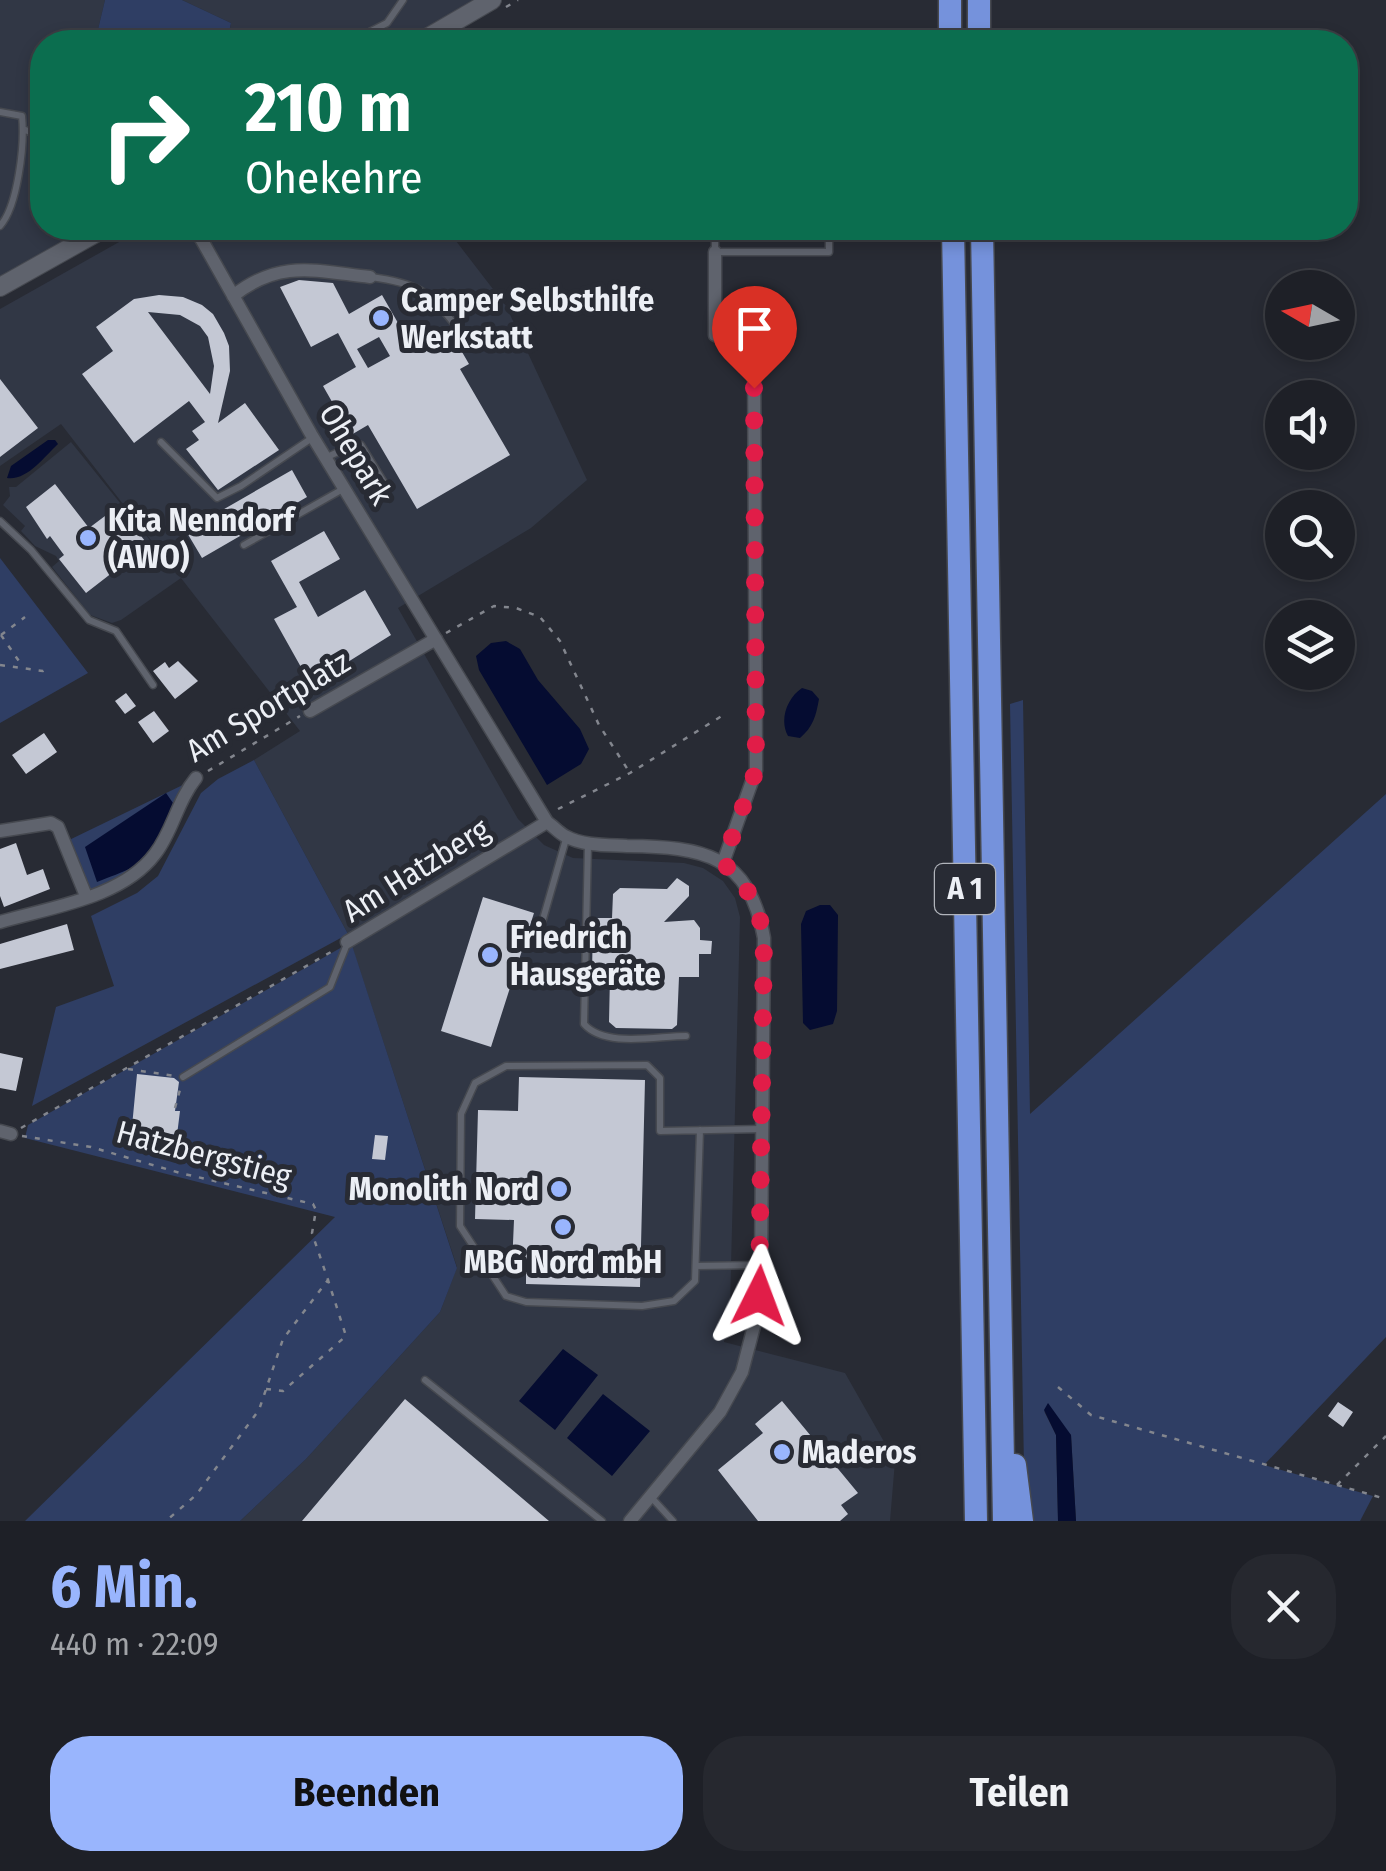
<!DOCTYPE html>
<html lang="de">
<meta charset="utf-8">
<style>
body{margin:0;font-family:"Fira Sans Condensed",sans-serif;background:#26282f;color:#f1f3f6;height:100vh;display:flex;flex-direction:column;font-size:38px;white-space:nowrap}
*{box-sizing:border-box;margin:0}
p{font-size:32px;color:#a1a3a7}
.icon{flex:none;width:55px;height:55px;fill:none;stroke:currentColor;stroke-width:2;stroke-linecap:round;stroke-linejoin:round}
.map{position:relative;height:1521px;overflow:hidden}
.panel{display:flex;flex-direction:column;background:#1e2027;flex:1}
.panel>*{flex:none}
.guide{position:absolute;left:30px;top:30px;width:1328px;height:210px;border-radius:40px;box-shadow:0 5px 15px #0003,0 0 0 2px #3c3e44;background:#0b6e4f;color:#fff;overflow:hidden}
.needle{width:65px;rotate:279deg}
.tools{position:absolute;left:1265px;top:270px;display:grid;gap:20px}
.tools a{display:grid;place-items:center;width:90px;height:90px;border-radius:50%;background:#1e2027;box-shadow:0 5px 15px #0003,0 0 0 2px #3c3e44;font-size:50px}
.pin{position:absolute;display:grid;place-items:center;width:85px;height:85px;color:#fff;margin:-102px -42px;border-radius:50% 50% 50% 0;rotate:-45deg;box-shadow:0 0 10px #0007}
.pin .icon{rotate:45deg}
.me{position:absolute;width:110px;margin:-55px;rotate:3deg;stroke-linejoin:round;filter:drop-shadow(0 0 8px #0008)}
.turn{display:flex;align-items:center;gap:35px;height:210px;padding:0 50px;font-size:45px}
.turn .icon{width:130px;height:130px;stroke-width:2.5}
.turn b{display:block;font-size:70px;line-height:85px}
.round{display:grid;place-items:center;flex:none;width:105px;height:105px;border-radius:40px;background:#26282f}
.overview{display:flex;align-items:center;justify-content:space-between;height:170px;padding:0 50px}
h1{font-size:60px;font-weight:700;line-height:75px;color:#99b5fd}
.action{display:flex;gap:20px;margin-top:auto;padding:20px 50px}
.action a{flex:1;height:115px;border-radius:40px;background:#99b5fd;color:#111;font-size:40px;font-weight:700;line-height:115px;text-align:center}
.action a+a{background:#26282f;color:#f1f3f6}
.map>svg:first-child{display:block}
.built{fill:#313745}
.green{fill:#2f3e64}
.water{fill:#050c31}
.building{fill:#c4c8d4;fill-rule:evenodd}
.lines{fill:none;stroke-linecap:round;stroke-linejoin:round}
.lane-casing{stroke:#464950;stroke-width:9}
.street-casing{stroke:#464950;stroke-width:15}
.secondary-casing{stroke:#464950;stroke-width:20}
.highway-casing{stroke:#464950;stroke-width:25}
.path{stroke:#83868e;stroke-width:2.5;stroke-dasharray:5 8;stroke-linecap:butt}
.lane{stroke:#5f636d;stroke-width:6}
.street{stroke:#5f636d;stroke-width:12}
.secondary{stroke:#5f636d;stroke-width:18}
.highway{stroke:#7592dc;stroke-width:22}
.route{stroke:#e11d48;stroke-width:18;stroke-dasharray:0 32.4}
.poi-dot{fill:#99b5fd;stroke:#282b34;stroke-width:4}
.labels{text-anchor:middle;dominant-baseline:central;stroke-width:10;stroke-linejoin:round;paint-order:stroke}
.shield{fill:#282b34;stroke:#b1b4bb;stroke-width:2.5}
.shield-label{font-size:30px;font-weight:bold;fill:#eceff5}
.poi-label{font-size:32px;font-weight:bold;fill:#eceff5;stroke:#282b34;text-anchor:start}
.street-label{font-size:32px;fill:#eceff5;stroke:#282b34}
</style>
<div class="map">
<svg width="1386" height="1521" viewBox="0 0 1386 1521">
<rect width="100%" height="100%" fill="#282b34"/>
<path class="built" d="M0 0H105L95 42H42V228H99L0 279Z
M182 0H492L420 42H232L227 41 231 23Z
M144 228H446L506 306 587 480 531 528 398 608 518 819 544 845 573 858 684 863 703 868 723 881 735 898 740 917 730 1306 724 1342 845 1373 895 1461 890 1521H240L306 1459 440 1312 457 1267 348 934 254 760 300 731 181 578 121 620 112 623 90 615 52 567 59 561 56 556 35 546 21 531 25 526 3 505 10 496 9 487H16L71 442 178 575 61 424 0 466V309Z"/>
<path class="green" d="M105 0H182L231 23 227 41 232 42H95Z
M0 558 88 673 0 723Z
M1023 700 1030 1114 1386 794V1337L1264 1465 1373 1496 1360 1521H1076L1071 1435 1044 1411 1056 1435 1058 1521H1025L1010 704Z
M254 760 348 934 32 1106 56 1007 114 986 91 916 137 893 158 876 201 793 218 779Z
M193 780 157 849 140 869 86 895 65 842Z
M351 942 457 1268 440 1312 306 1459 240 1521H25L335 1217 25 1138 28 1125Z"/>
<path class="water" d="M48 440H55L58 444C44 457 27 481 7 478L11 466Z
M506 641 520 649 538 680 580 729 589 749 581 764 547 785 479 670 476 656 491 643Z
M802 688 812 691 819 699C816 716 813 727 800 738L788 736C779 720 787 698 802 688Z
M166 793 173 803C150 860 155 860 97 882L85 847Z
M820 905H830L838 915 837 1011 833 1024 810 1030 803 1023 801 924 806 911Z
M563 1349 598 1375 555 1430 519 1401Z
M603 1394 650 1431 612 1476 567 1438Z
M1048 1403 1071 1435 1076 1521H1058L1056 1435 1044 1410Z"/>
<path class="building" d="M285 228H327L308 242 292 239Z
M299 280 333 283 349 314 382 295 410 344 426 335 432 346 451 333 469 364 460 369 510 455 417 509 368 425 351 435 323 386 356 367 338 333 311 347 280 287ZM379 337 390 356 368 368 357 349Z
M159 295 183 297 202 305 213 314 224 333 229 346 230 371 218 423 245 403 279 450 218 490 186 449 199 440 192 431 205 422 189 401 134 443 82 374 113 351 96 327 134 299ZM148 312 180 315 200 326 208 337 214 366 210 394Z
M0 379 38 428 0 457Z
M292 470 307 497 202 558 186 531Z
M55 484 89 528 113 510 123 522 128 519 148 545 86 593 59 559 64 555 50 536 47 539 26 507Z
M324 531 340 559 299 582 318 617 365 590 391 635 311 685 274 619 297 607 271 561Z
M178 661 198 681 175 699 153 671 165 662 169 668Z
M126 693 136 706 125 714 115 701Z
M154 711 169 731 153 743 138 722Z
M44 733 57 752 26 774 12 755Z
M16 843 27 875 43 869 50 889 4 907 0 896V849Z
M677 878 689 886V896L664 922 694 920 700 928V940L712 941 711 954H699V977H679L677 1025 672 1029 616 1028 609 1022 610 976H596L592 972 593 923 597 918H612L613 894 620 888 667 889Z
M483 897 534 913 491 1047 441 1031Z
M67 924 74 950 0 969V944Z
M0 1053 23 1058 16 1091 0 1088Z
M137 1074 174 1078 179 1082 175 1111H180L177 1135 148 1131 147 1139 131 1137Z
M519 1077 645 1080 640 1287 526 1284V1266H512L514 1220 475 1219 478 1110 518 1111Z
M375 1135 388 1136 385 1160 372 1159Z
M405 1399 549 1521H302Z
M782 1401 858 1493 841 1505 848 1514 840 1521H758L718 1470 763 1433 755 1424Z
M1338 1402 1353 1412 1343 1427 1328 1416Z"/>
<g class="lines">
<g class="lane-casing">
<path id="lane" d="M350 42 387 23 403 0
M0 112 22 116C25 143 18 206 0 226
M23 129 42 137
M715 228V252H829V228
M371 277C416 283 428 290 456 326
M161 442 217 498 241 486 312 438
M327 457 356 444 361 445 388 489
M0 521 31 550 89 620 116 631 153 685
M244 545 343 489
M588 844 584 1024C605 1048 657 1036 686 1036
M535 947 566 839
M183 1077 330 987 347 944
M700 1130 695 1281 674 1301 642 1306 526 1302 506 1296 460 1226 461 1114 475 1083 506 1066 647 1065 660 1078V1131L761 1129
M696 1266 760 1265
M425 1380 602 1521
M651 1497 673 1521"/>
</g>
<g class="street-casing">
<path id="street" d="M195 228 311 434 547 822C553 826 559 833 565 836 583 846 607 845 627 846 703 847 749 854 764 938L761 1265 754 1326 742 1372 720 1412 630 1521
M715 252V335L754 350 756 770 723 863
M233 296C280 259 315 271 370 277
M310 711 436 639
M0 831 51 823 58 827 86 896
M0 922C51 907 122 898 155 854 173 831 177 801 196 778
M347 942 547 822
M0 1131 11 1134"/>
</g>
<g class="secondary-casing">
<path id="secondary" d="M420 42 492 0
M0 287 105 228"/>
</g>
<g class="highway-casing">
<path id="highway" d="M950 0V42
M979 0V42
M953 228 976 1521
M982 228 1004 1521
M1015 1465 1022 1521"/>
</g>
<path class="path" d="M506 7 518 0
M446 633 494 606 516 608 540 617 560 641 599 725 630 773
M1 635 23 667
M1 635 25 617
M0 665 43 671 49 667
M208 771 300 716
M558 809 630 773 725 714
M128 1069 175 1076
M175 1108 181 1086
M21 1128 331 952
M22 1136 91 1147 180 1173 313 1204 316 1210 312 1233 328 1280 283 1339 259 1410 196 1495 166 1521
M1058 1387 1091 1415 1386 1499
M266 1389 283 1391 346 1336 328 1280
M1337 1485 1386 1436"/>
<use href="#lane" class="lane"/>
<use href="#street" class="street"/>
<use href="#secondary" class="secondary"/>
<use href="#highway" class="highway"/>
</g>
<g class="lines">
<path class="route" d="M754 388 756 770 723 863C748 886 758 904 764 938L759 1296"/>
</g>
<g class="poi-dot">
<circle cx="381" cy="318" r="10"/>
<circle cx="88" cy="538" r="10"/>
<circle cx="490" cy="955" r="10"/>
<circle cx="559" cy="1189" r="10"/>
<circle cx="563" cy="1227" r="10"/>
<circle cx="782" cy="1452" r="10"/>
</g>
<g class="labels">
<rect class="shield" x="935" y="864" width="60" height="50" rx="8"/>
<g class="shield-label">
<text x="965" y="889">A 1</text>
</g>
<g class="poi-label">
<text x="401" y="300">Camper Selbsthilfe<tspan x="401" dy="37">Werkstatt</tspan></text>
<text x="108" y="520">Kita Nenndorf<tspan x="108" dy="37">(AWO)</tspan></text>
<text x="510" y="937">Friedrich<tspan x="510" dy="37">Hausgeräte</tspan></text>
<text x="539" y="1189" text-anchor="end">Monolith Nord</text>
<text x="563" y="1262" text-anchor="middle">MBG Nord mbH</text>
<text x="802" y="1452">Maderos</text>
</g>
<g class="street-label">
<text transform="translate(356 454) rotate(59)">Ohepark</text>
<text transform="translate(268 706) rotate(-31)">Am Sportplatz</text>
<text transform="translate(416 870) rotate(-32)">Am Hatzberg</text>
<text transform="translate(204 1154) rotate(15)">Hatzbergstieg</text>
</g>
</g>
</svg>
<div class="tools">
<a><svg class="needle" viewBox="-14 -14 28 28"><path d="M0-13l5 13h-10z" fill="#e53935"/><path d="M0 13l5-13h-10z" fill="#a1a3a7"/></svg></a>
<a><svg class="icon" aria-label="sound" viewBox="0 0 24 24"><path d="M4 9h4l5-4v14l-5-4H4zM17 9q2 3 0 6"/></svg></a>
<a><svg class="icon" aria-label="search" viewBox="0 0 24 24"><circle cx="10" cy="10" r="6"/><path d="M15 15l6 6"/></svg></a>
<a><svg class="icon" aria-label="layers" viewBox="0 0 24 24"><path d="M12 4l9 5-9 5-9-5zM3 14l9 5 9-5"/></svg></a>
</div>
<div class="pin" style="left:754px;top:388px;background:#d93025"><svg class="icon" aria-label="arrive" viewBox="0 0 24 24"><path d="M6 21V4h12l-3 4 3 4H6"/></svg></div>
<svg class="me" style="left:759px;top:1296px" viewBox="-20 -20 40 40"><path d="M0-17L14 15 0 8-14 15z" fill="#e11d48" stroke="#fff" stroke-width="4"/></svg>
<div class="guide">
<div class="turn"><svg class="icon" aria-label="right" viewBox="0 0 24 24"><path d="M7 20v-9h11M14 6l5 5-5 5"/></svg><div><b>210 m</b>Ohekehre</div></div>
</div>
</div>
<section class="panel">
<div class="overview"><div><h1>6 Min.</h1><p>440 m · 22:09</p></div><a class="round"><svg class="icon" aria-label="close" viewBox="0 0 24 24"><path d="M6 6l12 12M18 6L6 18"/></svg></a></div>
<div class="action"><a>Beenden</a><a>Teilen</a></div>
</section>
